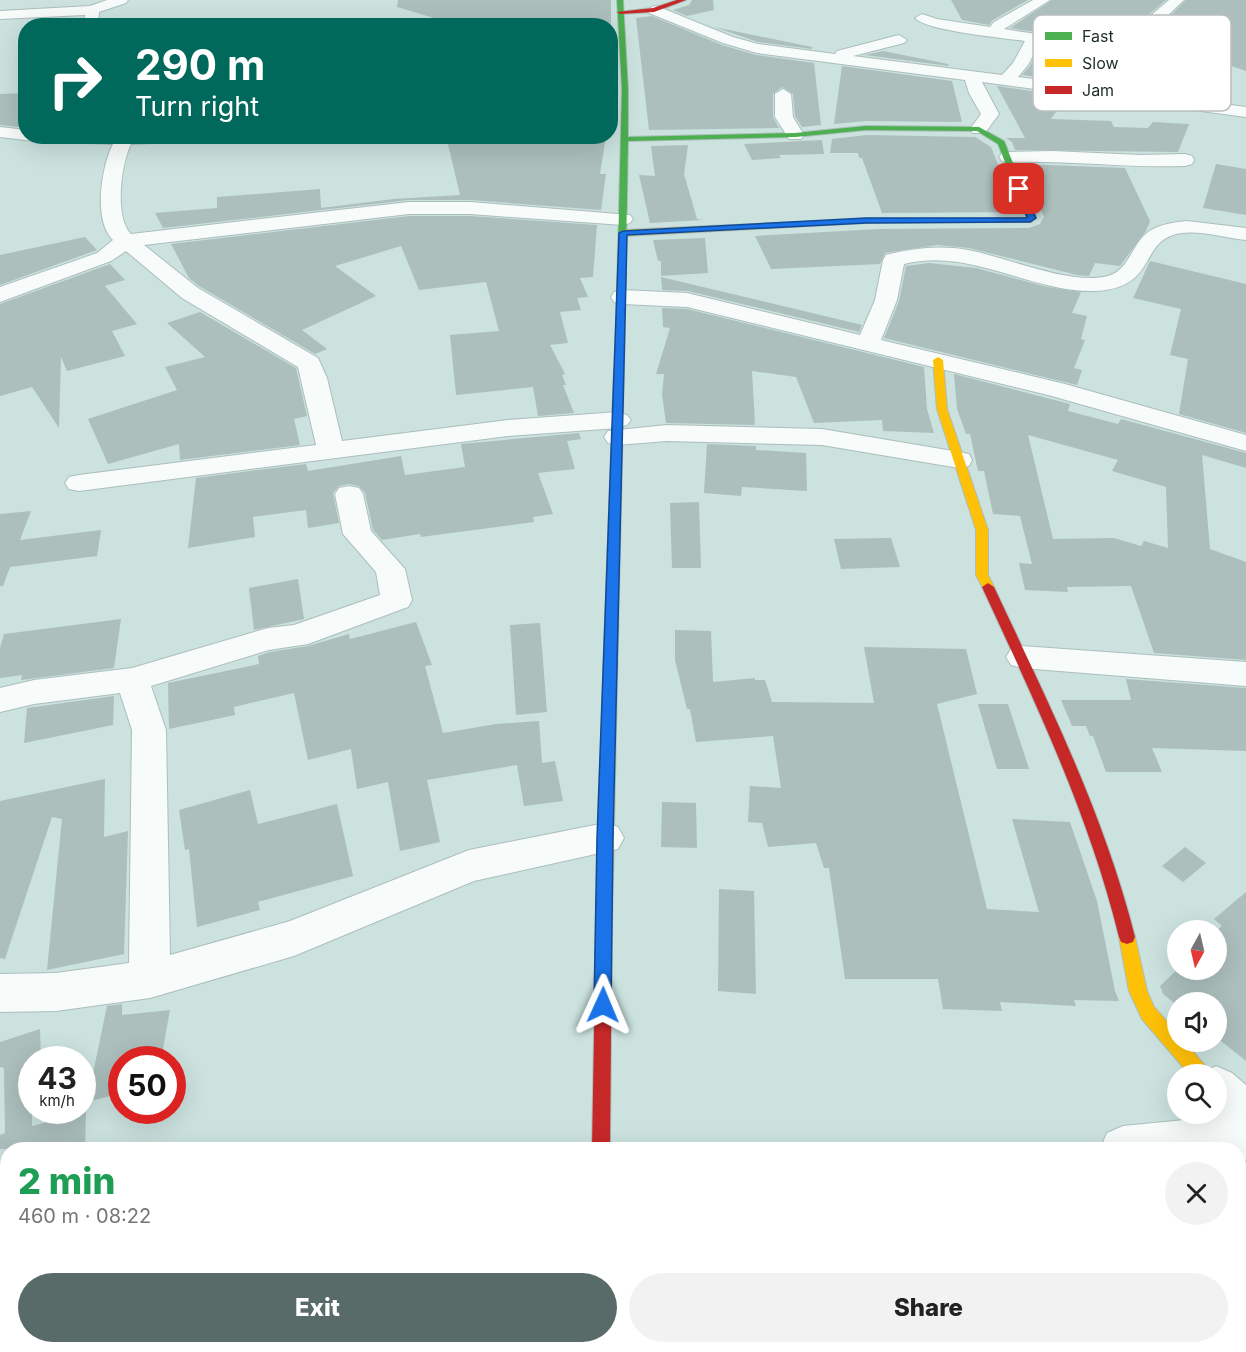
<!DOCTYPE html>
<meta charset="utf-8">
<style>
body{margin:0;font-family:Inter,sans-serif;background:#f2f2f2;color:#222;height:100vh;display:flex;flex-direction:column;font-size:22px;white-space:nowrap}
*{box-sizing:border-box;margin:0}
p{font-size:20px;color:#767676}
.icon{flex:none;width:33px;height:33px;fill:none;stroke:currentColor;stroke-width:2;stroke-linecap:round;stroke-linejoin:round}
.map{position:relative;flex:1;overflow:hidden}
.panel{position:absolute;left:0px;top:1142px;width:1246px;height:212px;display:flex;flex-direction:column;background:#fff;border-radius:24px 24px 0 0;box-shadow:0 6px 24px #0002}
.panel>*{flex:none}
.guide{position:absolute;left:18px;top:18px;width:600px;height:126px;border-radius:24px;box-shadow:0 6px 24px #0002;background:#00695c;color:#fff;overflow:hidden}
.needle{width:39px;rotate:188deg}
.tools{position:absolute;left:1167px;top:920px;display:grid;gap:12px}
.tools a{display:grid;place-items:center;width:60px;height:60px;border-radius:50%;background:#fff;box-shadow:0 6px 24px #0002;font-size:30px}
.speed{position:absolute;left:18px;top:1046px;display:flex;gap:12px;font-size:30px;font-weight:700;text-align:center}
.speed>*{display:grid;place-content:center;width:78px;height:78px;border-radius:50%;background:#fff;box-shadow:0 6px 24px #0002;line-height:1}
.speed small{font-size:15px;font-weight:400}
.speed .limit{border:9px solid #d22;background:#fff;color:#111}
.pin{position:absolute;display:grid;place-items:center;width:51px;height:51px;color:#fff;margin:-26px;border-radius:12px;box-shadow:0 3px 9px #0006}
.me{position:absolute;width:66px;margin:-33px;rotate:1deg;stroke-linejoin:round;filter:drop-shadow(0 0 4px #0008)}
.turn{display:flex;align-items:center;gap:21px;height:126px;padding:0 18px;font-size:27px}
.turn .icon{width:78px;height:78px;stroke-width:2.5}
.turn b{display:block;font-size:42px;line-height:51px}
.round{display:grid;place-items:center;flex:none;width:63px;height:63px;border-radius:32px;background:#f2f2f2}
.headline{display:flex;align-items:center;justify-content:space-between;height:102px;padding:0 18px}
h1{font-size:36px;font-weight:800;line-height:45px;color:#1e9e55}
.button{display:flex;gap:12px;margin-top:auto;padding:12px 18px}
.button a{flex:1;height:69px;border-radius:36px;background:#596b69;color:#fff;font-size:24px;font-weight:800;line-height:69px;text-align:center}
.button a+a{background:#f2f2f2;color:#222}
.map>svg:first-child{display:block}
.building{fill:#acbfbc;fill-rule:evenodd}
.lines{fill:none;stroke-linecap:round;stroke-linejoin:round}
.street-casing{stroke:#acbebc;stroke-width:2}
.fast-casing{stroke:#acbebc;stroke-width:2}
.slow-casing{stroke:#acbebc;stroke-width:2}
.jam-casing{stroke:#acbebc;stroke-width:2}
.street{fill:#f7fbfa;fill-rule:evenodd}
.fast{fill:#4caf50;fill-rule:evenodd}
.slow{fill:#ffc107;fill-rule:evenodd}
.jam{fill:#c62828;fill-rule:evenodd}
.route{fill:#1a73e8;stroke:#114b97;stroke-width:1.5}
.key{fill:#fff;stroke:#bbbfbf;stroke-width:1.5}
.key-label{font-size:16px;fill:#1b2b29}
</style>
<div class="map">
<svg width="1246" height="1352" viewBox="0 0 1246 1352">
<rect width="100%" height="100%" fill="#cbe2df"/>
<path class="building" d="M398 0H611V26H461L397 7Z
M692 0H713L714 10 687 16 673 10 689 5Z
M951 0H1028L993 20 989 25 962 20Z
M1052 0H1166L1108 49 1094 71 1082 69 1083 71 1076 83 1022 75 1030 66 1043 39 1036 32 1010 28Z
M1186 0H1246V71L1214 60 1204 86 1112 74 1122 59 1146 40Z
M652 16 722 45 756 55 814 63 821 125 802 127 795 116 793 94 782 87 773 94V117L779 128 649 130 636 18Z
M714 27 812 47V49L758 42Z
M883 51 948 64 949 66 865 55Z
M842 66 952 81 962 122 866 121 834 124Z
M997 86 1067 96 1051 119 1111 121 1114 127 1148 128 1153 122 1189 124 1178 152 1015 150 1012 142 1006 138H1025Z
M26 93V128L0 125V94Z
M866 135 975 137 991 147 1017 212 882 213 862 158H859L858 153H830L832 139Z
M446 136H606L600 174H606L601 210 470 200H409L163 228 155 213 217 208V197L320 189 321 208 394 199 460 195Z
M822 140 824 154 779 155 781 158 752 160 744 144Z
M688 145 684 174 697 219 702 220 650 223 639 175 655 176 651 146Z
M1021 164 1125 168 1150 221 1146 231 1120 266 1095 263 1089 276 1077 275 969 248 937 245 885 253 880 264 771 269 755 236 879 229 1029 228 1040 224 1044 217Z
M1216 164 1246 169V215L1203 208Z
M409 216H470L597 225 593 277 580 278 588 297 577 298 581 310 560 312 568 343 550 345 565 374 562 375 566 385H563L574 413 538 416 533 387 456 395 450 335 499 331 486 282 419 290 401 246 335 266 376 296 302 330 327 349 315 354 199 286 189 278 171 244Z
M85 237 97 250 0 285V255Z
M705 238 708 273 661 276V261H658L653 240Z
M1150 261 1246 284V433L1179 414 1188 359 1170 355 1181 309 1133 298Z
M929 263 976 268 1047 287 1081 292 1072 313 1087 316 1081 339 1085 340 1074 368 1082 370 1077 385 884 338 899 301 906 266Z
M110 264 125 280 105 286 137 324 112 331 125 356 67 371 61 357 59 428 32 387 0 396V304Z
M661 277 862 325 859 332 688 291 662 290Z
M662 308 687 309 924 367 927 409 934 433 883 431 882 420 814 423 796 377 752 371 755 425 666 423 662 395 664 374H656L670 328 663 327Z
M200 312 296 368 307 416 294 419 300 445 180 460 179 444 108 464 88 419 177 390 165 367 205 357 167 323Z
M954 374 1070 404 1068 411 1118 424 1121 419 1246 453V468L1202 455 1210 549 1246 562V660L1154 653 1131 586 1067 587 1068 592 1025 590 1019 563 1032 564 1020 516 993 514 984 471H978L970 434H966L957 409ZM1028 435 1118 460 1112 471 1166 487 1168 548 1144 541 1141 546 1114 538 1053 539Z
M579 433 581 439 567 441 575 469 538 473 553 514 533 517 534 522 421 537 420 534 382 540 373 530 365 493 359 486 349 484 339 486 333 493 339 523 308 528 306 510 253 517 255 537 188 548 196 478 306 464 308 471 401 456 405 475 465 467 461 444Z
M707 444 756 446V450L806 453 807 491 742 487 741 496 704 493Z
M699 502 701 568H672L670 503Z
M31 511 20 540 101 530 97 556 10 567 3 586H0V514Z
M891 538 900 567 841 569 834 539Z
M298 579 304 619 254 630 249 588Z
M121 619 114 668 21 680 22 675 0 678V648L4 634Z
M416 622 432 665 425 666 443 733 496 724 539 721 542 763 555 761 563 801 524 806 517 765 427 780 440 842 400 851 388 782 357 789 351 749 308 760 294 693 234 707 235 715 169 729 168 683 259 664 258 656 270 652 308 646 349 634 350 639Z
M540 623 547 712 516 715 510 625Z
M675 630 711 631 713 682 755 678V680H765L772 702 874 703 864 647 966 649 977 694 937 704 987 909 1039 912 1012 819 1070 822 1097 901 1115 991 1119 1001 1074 1000 1076 1006 1000 1002 1002 1011 943 1009 938 979H845L829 868H824L816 843 768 847 762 823 748 822 750 786 781 788 773 736 696 742 690 709H687L675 660Z
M1126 679 1246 688V751L1152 748 1162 772H1106L1093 736H1090L1086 726H1072L1061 700H1131Z
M114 696 113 725 24 743 27 708Z
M978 704H1008L1029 769H997Z
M105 779 104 837 128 831 124 954 47 970 62 819 52 817 5 959 0 958V801Z
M250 790 258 824 337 804 353 876 258 902 260 910 197 927 189 849 185 850 179 810Z
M662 802 696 803 697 848 661 847Z
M1185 847 1206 863 1183 882 1162 866Z
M719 889 754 891 756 994 718 991Z
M1246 892V1061L1216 1037V1002H1178V1006L1163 994 1160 986 1178 969H1216V931L1222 926 1214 919Z
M122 1004V1015L170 1010 161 1059H122V1093L87 1102 107 1006Z
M40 1029 41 1059H32V1126L86 1112 85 1149H0V1135L5 1133 4 1068 0 1067V1042Z"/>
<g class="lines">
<g class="street-casing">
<path id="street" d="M107 0H128L126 3 99 12 98 26H84L85 15 0 19V11L90 6Z
M1033 0H1050L1004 29 1036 34 1041 40 1028 65 1018 77 1084 86 1092 78 1109 51 1169 0H1184L1144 38 1120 57 1100 88 1246 107V117L982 82 999 114 985 133H973L970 129 981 114 969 93 965 80 757 53 723 43 649 13 647 10 654 6 659 7 733 37 758 44 835 54 837 51 899 35 907 40 904 43 853 56 1002 75 1013 63 1025 41C1004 38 927 31 915 18L922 14 937 19 990 27 994 22Z
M783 89 791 94 793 117 804 135 801 139H789L775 117V94Z
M0 127 26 130V136H209L200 141 131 144C121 164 114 217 131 234L409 202H470L630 215 633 219 630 223 623 225 470 214H409L144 245 198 288 318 358 327 378 342 441 508 420 618 412 627 415 631 420 627 425 618 428 508 436 79 491 69 489 65 483 69 477 79 475 316 445 298 367 182 298 126 251 111 261 0 302V287L97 253 113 240C93 221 101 167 113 144L34 141 0 137Z
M1052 151 1141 155 1185 154 1192 156 1194 160 1192 164 1185 166C1126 168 1067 160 1008 162L1002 161 999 157 1002 153 1008 152Z
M1187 221 1246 228V240C1224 238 1195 228 1173 235 1140 246 1155 288 1096 291 1030 293 971 247 904 264L897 300 881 340 1065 384 1246 435V451L1048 395 687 307 622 304 614 302 611 297 614 292 622 290 687 293 860 335 875 300 883 260 886 255C915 248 939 245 968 250 1006 257 1072 286 1108 276 1131 269 1132 241 1151 230 1162 224 1175 222 1187 221Z
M667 425 822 429 959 452 969 454 972 460 969 466 959 468 822 445 667 441 617 445 608 443 604 437 608 431Z
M349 486 359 488 363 494 371 531 405 569 412 600 408 607 308 644 269 650 151 686 166 730 170 955 290 921 469 850 605 823 618 827 624 838 618 849 474 881 294 956 150 998 56 1011 0 1012V974L56 973 129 963 132 730 120 693 34 704 0 712V688L34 680 132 668 268 628 294 625 380 595 376 572 343 534 335 494 339 488Z
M1022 646 1246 662V686L1022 668 1011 665 1006 657 1011 649Z
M1216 1066 1232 1073 1246 1085V1160L1239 1161V1149H1100L1107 1133 1123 1126 1215 1117 1211 1113H1216V1074H1200Z
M427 1346H525L522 1352H424Z"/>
</g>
<g class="fast-casing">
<path id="fast" d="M617 0H623L628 89V137L795 133 866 126 979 127 1004 141 1020 180 1016 182 1012 180 998 144 977 131 866 130 795 137 628 141 624 369 623 371H615L622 89Z"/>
</g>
<g class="slow-casing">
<path id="slow" d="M1016 178 1020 180 1036 218 1031 222 866 223 623 236 619 233 623 230 866 219 1027 218 1012 180Z
M938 357 943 360 947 409 988 530V575L994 587 988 591 984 590 976 575V530L937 409 933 360Z
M610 675 617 680 612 921 610 926 604 928 598 926 596 921 603 680Z
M1127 930 1133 932 1135 937 1147 991 1154 1007 1178 1034V1041H1184L1207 1068 1210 1074H1189L1142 1019 1129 991 1119 937 1121 932Z
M587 1346H608L609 1352H587Z"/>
</g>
<g class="jam-casing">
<path id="jam" d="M677 0H686L654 12 620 14 617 12 653 8Z
M619 366 624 369 617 680 610 685 603 680 614 369Z
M988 583 994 587C1048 702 1104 814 1135 937L1133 942 1127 944 1121 942 1119 937C1089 814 1035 702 982 587Z
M604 914 610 916 612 921 610 1149H592L596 921 598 916Z"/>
</g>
<use href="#street" class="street"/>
<use href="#fast" class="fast"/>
<use href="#slow" class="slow"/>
<use href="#jam" class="jam"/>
</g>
<path class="route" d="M1019 187 1023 189 1036 218 1030 222 866 223 627 235 613 838 611 1005 609 1011 603 1013 596 1011 594 1005 597 838 619 233 623 231 866 218H1026L1027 217 1015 189Z"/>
<rect x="1033" y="15" width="198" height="96" rx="9" class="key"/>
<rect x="1045" y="32" width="27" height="8" fill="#4caf50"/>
<rect x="1045" y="59" width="27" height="8" fill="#ffc107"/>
<rect x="1045" y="86" width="27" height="8" fill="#c62828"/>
<g class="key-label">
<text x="1082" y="42">Fast</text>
<text x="1082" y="69">Slow</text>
<text x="1082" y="96">Jam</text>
</g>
</svg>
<div class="tools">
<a><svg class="needle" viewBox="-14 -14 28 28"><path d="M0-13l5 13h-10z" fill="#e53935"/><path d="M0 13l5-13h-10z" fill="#767676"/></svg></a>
<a><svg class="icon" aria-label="sound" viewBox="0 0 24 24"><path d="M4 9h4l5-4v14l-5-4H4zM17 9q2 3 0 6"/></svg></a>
<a><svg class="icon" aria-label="search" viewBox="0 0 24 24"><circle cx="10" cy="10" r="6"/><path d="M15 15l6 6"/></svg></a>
</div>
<div class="speed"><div>43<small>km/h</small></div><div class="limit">50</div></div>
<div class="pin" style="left:1019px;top:189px;background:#d93025"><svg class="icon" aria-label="arrive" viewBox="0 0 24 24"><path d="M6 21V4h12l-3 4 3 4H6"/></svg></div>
<svg class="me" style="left:603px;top:1005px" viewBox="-20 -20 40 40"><path d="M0-17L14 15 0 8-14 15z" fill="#1a73e8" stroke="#fff" stroke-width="4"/></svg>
<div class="guide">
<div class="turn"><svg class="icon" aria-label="right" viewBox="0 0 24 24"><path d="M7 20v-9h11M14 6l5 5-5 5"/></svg><div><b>290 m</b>Turn right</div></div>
</div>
<section class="panel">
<div class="headline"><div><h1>2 min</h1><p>460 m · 08:22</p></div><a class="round"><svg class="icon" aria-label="close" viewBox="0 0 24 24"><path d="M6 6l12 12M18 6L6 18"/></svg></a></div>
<div class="button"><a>Exit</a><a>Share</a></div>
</section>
</div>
